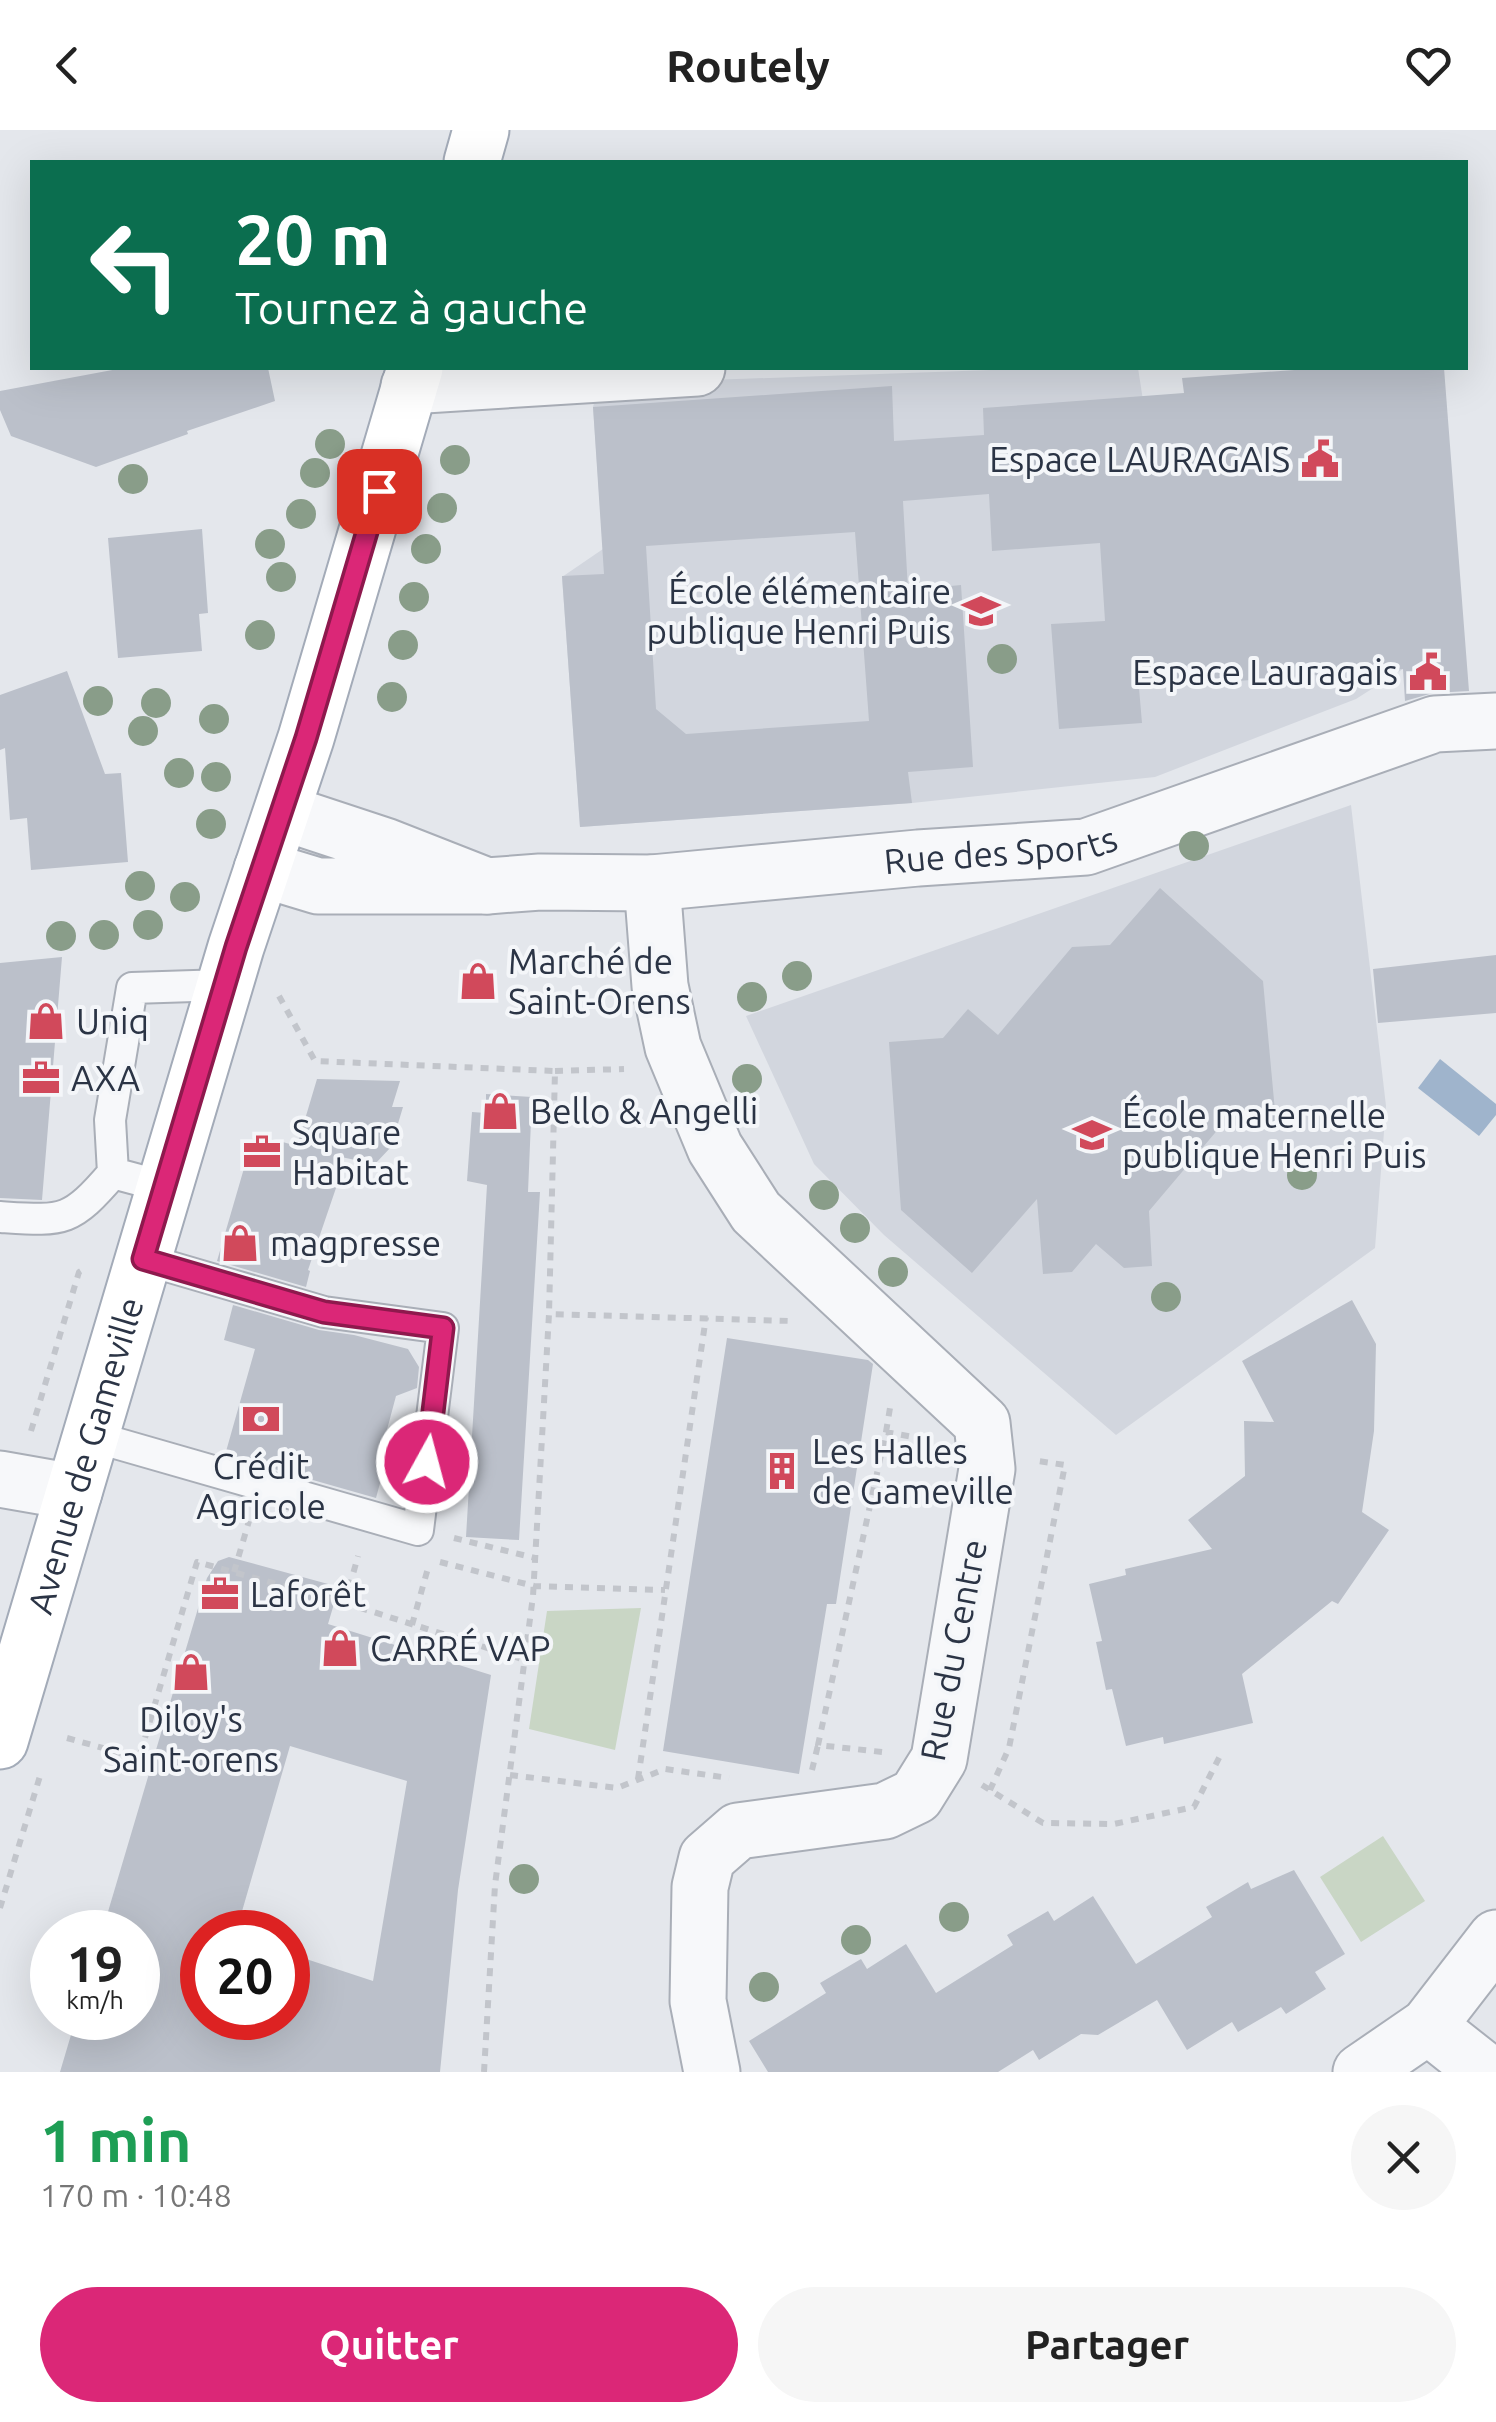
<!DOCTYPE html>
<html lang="fr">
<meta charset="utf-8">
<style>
body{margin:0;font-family:Ubuntu,sans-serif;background:#f6f6f6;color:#222;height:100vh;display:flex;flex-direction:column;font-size:38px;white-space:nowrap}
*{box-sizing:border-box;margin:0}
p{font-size:32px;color:#767676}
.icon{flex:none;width:55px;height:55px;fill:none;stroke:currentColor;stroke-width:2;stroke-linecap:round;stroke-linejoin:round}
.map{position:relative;height:1942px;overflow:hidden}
.panel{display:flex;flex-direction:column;background:#fff;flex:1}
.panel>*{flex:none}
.hud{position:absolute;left:30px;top:30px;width:1438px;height:210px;border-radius:0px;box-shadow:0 10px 40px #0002;background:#0b6e4f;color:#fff;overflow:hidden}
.speed{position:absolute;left:30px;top:1780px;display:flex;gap:20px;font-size:50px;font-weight:700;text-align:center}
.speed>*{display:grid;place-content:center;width:130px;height:130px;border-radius:50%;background:#fff;box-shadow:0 10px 40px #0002;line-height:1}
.speed small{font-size:25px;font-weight:400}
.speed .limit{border:15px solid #d22;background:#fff;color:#111}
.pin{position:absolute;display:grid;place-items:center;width:85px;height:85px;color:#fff;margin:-42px;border-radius:20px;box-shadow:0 5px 15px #0006}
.me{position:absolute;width:110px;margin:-55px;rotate:7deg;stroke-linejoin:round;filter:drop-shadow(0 0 8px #0008)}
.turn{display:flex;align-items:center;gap:35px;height:210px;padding:0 40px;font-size:45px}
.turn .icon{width:130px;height:130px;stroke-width:2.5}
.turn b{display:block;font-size:70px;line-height:85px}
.round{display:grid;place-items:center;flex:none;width:105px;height:105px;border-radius:52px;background:#f6f6f6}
.head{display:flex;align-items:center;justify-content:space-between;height:170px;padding:0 40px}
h1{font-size:60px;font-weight:700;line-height:75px;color:#1e9e55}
.cta{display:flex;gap:20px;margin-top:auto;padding:20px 40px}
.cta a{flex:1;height:115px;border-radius:60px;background:#db2777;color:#fff;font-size:40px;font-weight:700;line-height:115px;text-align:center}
.cta a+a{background:#f6f6f6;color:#222}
header{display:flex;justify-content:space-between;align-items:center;height:130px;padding:0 40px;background:#fff;font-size:45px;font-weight:700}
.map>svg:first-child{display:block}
.built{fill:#d2d6de}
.green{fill:#c9d6c5}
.water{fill:#9fb4cc}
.building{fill:#bbc0ca;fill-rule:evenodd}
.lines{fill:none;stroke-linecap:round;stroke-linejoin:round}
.lane-casing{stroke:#a9aeb7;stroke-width:34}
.street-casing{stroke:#a9aeb7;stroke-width:59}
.primary-casing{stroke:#a3abb8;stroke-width:59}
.path{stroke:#c2c5cb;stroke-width:6;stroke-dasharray:8 8;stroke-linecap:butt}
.lane{stroke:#f7f8fa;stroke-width:30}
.street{stroke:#f7f8fa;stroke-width:55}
.primary{stroke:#fff;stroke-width:55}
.tree{fill:#899d89}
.route-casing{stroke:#8e194d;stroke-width:25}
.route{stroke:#db2777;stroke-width:18}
.labels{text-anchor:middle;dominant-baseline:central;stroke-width:8;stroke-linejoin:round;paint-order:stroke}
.poi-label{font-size:35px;fill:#2b3445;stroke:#f4f6f9;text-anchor:start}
.street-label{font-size:35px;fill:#2b3445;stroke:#f4f6f9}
</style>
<header><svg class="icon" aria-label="back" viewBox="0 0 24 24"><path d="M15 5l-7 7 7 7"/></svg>Routely<svg class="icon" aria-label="heart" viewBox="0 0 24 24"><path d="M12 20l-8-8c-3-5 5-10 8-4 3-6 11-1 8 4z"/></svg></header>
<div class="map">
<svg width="1496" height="1942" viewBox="0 0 1496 1942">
<rect width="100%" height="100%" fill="#e4e7ec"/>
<path class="built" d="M1048 238H1138L1169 438 1395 461 1403 539 1356 569 1155 647 912 673 580 697 562 447 603 419 593 277 599 254Z
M1351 675 1386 976 1375 1118 1116 1305 884 1105 814 1034 746 886Z"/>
<path class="green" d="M641 1478 615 1620 529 1599 547 1481Z
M1383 1706 1425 1771 1361 1812 1320 1747Z"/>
<path class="water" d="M1440 929 1496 974V985L1479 1006 1418 958Z"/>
<path class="building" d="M123 238H268L275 271 187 301 188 304 96 337 11 306 0 280V261Z
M1322 238H1444L1469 561 1433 563 1405 571 1403 539 1139 558 1142 593 1059 599 1051 494 1105 491 1100 413 992 421 989 364 903 371 908 460 961 455 973 637 908 642 912 673 580 697 562 446 604 444 593 277 892 256 894 311 984 305 983 278 1184 263 1182 248ZM855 402 869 591 686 604 656 579 646 416Z
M202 399 208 483 199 484 202 521 118 528 108 408Z
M67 541 105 644 121 643 128 732 31 740 27 688 10 690 5 618 0 620V565Z
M1160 758 1263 851 1276 992 1220 997 1149 1081 1152 1136 1124 1138 1096 1114 1072 1142 1043 1144 1037 1069 972 1143 901 1080 889 912 943 908 968 879 998 905 1072 817 1110 815Z
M1496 825V883L1378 893 1373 839Z
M62 827 42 1070 0 1068V833Z
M317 949 400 951 392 977H403L391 1017 375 1034 341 1027 336 1058 308 1140 310 1141 306 1157 217 1131 254 1004 297 1016Z
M486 964 532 967 528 1062H540L519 1410 466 1407 487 1055 467 1051 472 982 486 983Z
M1352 1170 1376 1214 1374 1301 1362 1382 1389 1400 1338 1474 1332 1471 1242 1544 1253 1593 1164 1614 1163 1607 1126 1616 1112 1559 1106 1560 1096 1512 1102 1511 1089 1454 1126 1445 1125 1439 1212 1419 1188 1390 1245 1346 1244 1291 1274 1292 1242 1231Z
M233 1175 319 1200 354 1205 408 1219 419 1237 417 1258 396 1266 381 1322 386 1331 376 1368 225 1325 255 1219 224 1210Z
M727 1208 868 1230 873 1234 836 1474H827L799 1644 663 1621Z
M229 1427 339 1457 328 1494 491 1545 458 1760 440 1942H60L76 1888H138V1802H102L207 1448 218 1431ZM290 1616 407 1651 373 1851 288 1823V1888H202V1802H236Z
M1294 1740 1345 1824 1315 1842 1326 1859 1286 1884 1281 1877 1238 1902 1232 1892 1187 1920 1157 1870 1098 1905 1081 1904 1039 1930 1033 1920 998 1942H768L749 1911 826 1863 820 1853 861 1829 867 1839 906 1814 936 1863 1013 1815 1007 1805 1048 1781 1054 1791 1093 1766 1136 1834 1212 1787 1206 1777 1248 1752 1251 1759Z"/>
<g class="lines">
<g class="lane-casing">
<path id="lane" d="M165 1057 113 1043 110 990 132 858 225 855
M0 1087C64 1091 70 1093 113 1043
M91 1306 418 1400 443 1198 324 1182 143 1129"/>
</g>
<g class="street-casing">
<g id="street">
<path d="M409 256 697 238"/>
<path d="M262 739 318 756H487L385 716 282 682"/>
<path d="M652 753 660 856 673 917 715 1018 756 1082 982 1293 987 1339 939 1629 916 1666 885 1681 738 1701 707 1728 700 1757 698 1871 712 1942"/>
<path id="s1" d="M487 756 540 752 652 753 918 728 1086 717 1435 594 1496 591"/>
<path d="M0 1349 74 1362"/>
<path d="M1428 1896 1486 1942"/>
<path d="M1361 1942 1428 1896 1496 1808"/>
</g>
</g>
<g class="primary-casing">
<g id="primary">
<path d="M472 32 481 0"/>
<path id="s2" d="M0 1611 236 817 306 608 415 238"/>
</g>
</g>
<path class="path" d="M279 866 315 931 555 941 549 1184
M555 941 624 939
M31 1301 79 1142 84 1139
M886 1302 890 1278
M454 1408 535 1428
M440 1432 534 1456 665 1460
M234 1442 249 1391
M345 1473 358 1426
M412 1495 428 1438
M67 1608 139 1628 197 1432 345 1473 525 1530
M882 1622 818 1615 886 1302 918 1308
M812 1640 818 1615
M510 1645 617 1658 665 1639 729 1648
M638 1649 706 1187
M982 1655 1043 1693 1114 1694 1194 1677 1221 1624
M990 1660 1009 1618 1065 1335 1038 1331
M0 1778 40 1646
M484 1942 495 1755 533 1466 549 1184 792 1191"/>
<use href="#lane" class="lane"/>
<use href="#street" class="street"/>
<use href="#primary" class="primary"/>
</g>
<g class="tree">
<circle cx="330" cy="314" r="15"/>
<circle cx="455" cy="330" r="15"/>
<circle cx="315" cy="343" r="15"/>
<circle cx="133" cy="349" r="15"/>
<circle cx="442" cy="378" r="15"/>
<circle cx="301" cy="384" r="15"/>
<circle cx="270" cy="414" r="15"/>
<circle cx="426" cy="419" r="15"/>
<circle cx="281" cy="447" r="15"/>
<circle cx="414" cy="467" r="15"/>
<circle cx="260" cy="505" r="15"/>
<circle cx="403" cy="515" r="15"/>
<circle cx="1002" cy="529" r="15"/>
<circle cx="392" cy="567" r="15"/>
<circle cx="98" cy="571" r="15"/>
<circle cx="156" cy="573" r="15"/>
<circle cx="214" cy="589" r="15"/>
<circle cx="143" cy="601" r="15"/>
<circle cx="179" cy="643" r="15"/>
<circle cx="216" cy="647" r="15"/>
<circle cx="211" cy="694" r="15"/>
<circle cx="1194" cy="716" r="15"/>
<circle cx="140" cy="756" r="15"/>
<circle cx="185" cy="767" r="15"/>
<circle cx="148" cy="795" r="15"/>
<circle cx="104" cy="805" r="15"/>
<circle cx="61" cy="806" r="15"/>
<circle cx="797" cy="846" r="15"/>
<circle cx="752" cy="867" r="15"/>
<circle cx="747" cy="949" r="15"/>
<circle cx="1302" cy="1045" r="15"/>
<circle cx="824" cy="1065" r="15"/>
<circle cx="855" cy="1098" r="15"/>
<circle cx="893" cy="1142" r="15"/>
<circle cx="1166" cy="1167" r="15"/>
<circle cx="524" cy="1749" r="15"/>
<circle cx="954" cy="1787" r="15"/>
<circle cx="856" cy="1810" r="15"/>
<circle cx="764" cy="1857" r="15"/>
</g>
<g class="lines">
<g class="route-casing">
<path id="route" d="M379 361 306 608 236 817 143 1129 324 1182 443 1198 427 1332"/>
</g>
<use href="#route" class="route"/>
</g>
<defs>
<g id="civic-bare" transform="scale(3)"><path d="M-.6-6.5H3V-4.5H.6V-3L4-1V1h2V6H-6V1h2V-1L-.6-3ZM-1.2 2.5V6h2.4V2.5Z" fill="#d1495b" stroke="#f4f6f9" stroke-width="2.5" paint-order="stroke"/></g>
<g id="school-bare" transform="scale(3)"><path d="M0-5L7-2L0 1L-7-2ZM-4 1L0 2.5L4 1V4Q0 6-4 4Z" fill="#d1495b" stroke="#f4f6f9" stroke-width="2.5" paint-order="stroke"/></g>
<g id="shop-bare" transform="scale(3)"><path d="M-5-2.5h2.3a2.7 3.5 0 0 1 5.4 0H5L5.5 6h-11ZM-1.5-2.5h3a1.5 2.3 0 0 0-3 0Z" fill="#d1495b" stroke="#f4f6f9" stroke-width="2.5" paint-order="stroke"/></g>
<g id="office-bare" transform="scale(3)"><path d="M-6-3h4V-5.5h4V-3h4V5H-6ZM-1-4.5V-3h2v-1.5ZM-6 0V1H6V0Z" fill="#d1495b" stroke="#f4f6f9" stroke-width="2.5" paint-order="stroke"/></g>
<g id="bank-bare" transform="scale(3)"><path d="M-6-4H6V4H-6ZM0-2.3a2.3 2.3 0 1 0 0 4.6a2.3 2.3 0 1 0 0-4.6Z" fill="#d1495b" stroke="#f4f6f9" stroke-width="2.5" paint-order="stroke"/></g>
<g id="building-bare" transform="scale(3)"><path d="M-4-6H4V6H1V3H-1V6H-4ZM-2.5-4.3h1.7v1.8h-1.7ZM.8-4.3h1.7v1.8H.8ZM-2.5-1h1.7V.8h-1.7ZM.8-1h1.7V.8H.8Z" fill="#d1495b" stroke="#f4f6f9" stroke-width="2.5" paint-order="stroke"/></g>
</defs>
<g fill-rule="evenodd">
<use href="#civic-bare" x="1320" y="329"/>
<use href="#school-bare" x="981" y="481"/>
<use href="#civic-bare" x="1428" y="542"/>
<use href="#shop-bare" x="478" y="851"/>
<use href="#shop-bare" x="46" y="891"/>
<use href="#office-bare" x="41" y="948"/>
<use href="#shop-bare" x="500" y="981"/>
<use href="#school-bare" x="1092" y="1005"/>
<use href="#office-bare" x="262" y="1022"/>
<use href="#shop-bare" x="240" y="1113"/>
<use href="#bank-bare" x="261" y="1289"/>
<use href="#building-bare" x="782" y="1341"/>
<use href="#office-bare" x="220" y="1464"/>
<use href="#shop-bare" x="340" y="1518"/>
<use href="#shop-bare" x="191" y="1542"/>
</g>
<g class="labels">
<g class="poi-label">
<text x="1290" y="329" text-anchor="end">Espace LAURAGAIS</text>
<text x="951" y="461" text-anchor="end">École élémentaire<tspan x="951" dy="40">publique Henri Puis</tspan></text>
<text x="1398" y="542" text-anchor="end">Espace Lauragais</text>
<text x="508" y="831">Marché de<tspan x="508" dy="40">Saint-Orens</tspan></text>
<text x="76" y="891">Uniq</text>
<text x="71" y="948">AXA</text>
<text x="530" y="981">Bello &amp; Angelli</text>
<text x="1122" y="985">École maternelle<tspan x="1122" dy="40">publique Henri Puis</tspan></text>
<text x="292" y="1002">Square<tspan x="292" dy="40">Habitat</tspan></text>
<text x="270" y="1113">magpresse</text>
<text x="812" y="1321">Les Halles<tspan x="812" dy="40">de Gameville</tspan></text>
<text x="261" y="1336" text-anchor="middle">Crédit<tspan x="261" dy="40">Agricole</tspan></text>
<text x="250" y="1464">Laforêt</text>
<text x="370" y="1518">CARRÉ VAP</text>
<text x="191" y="1589" text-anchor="middle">Diloy's<tspan x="191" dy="40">Saint-orens</tspan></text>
</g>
<g class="street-label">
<text stroke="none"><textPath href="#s1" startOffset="515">Rue des Sports</textPath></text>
<text stroke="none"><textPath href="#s2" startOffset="298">Avenue de Gameville</textPath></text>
<text transform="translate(953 1520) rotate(-79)">Rue du Centre</text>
</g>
</g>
</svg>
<div class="speed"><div>19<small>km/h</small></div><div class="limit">20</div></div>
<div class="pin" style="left:379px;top:361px;background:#d93025"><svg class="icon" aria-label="arrive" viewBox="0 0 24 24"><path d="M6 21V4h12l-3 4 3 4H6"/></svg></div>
<svg class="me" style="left:427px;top:1332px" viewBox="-20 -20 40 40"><circle r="17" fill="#db2777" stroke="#fff" stroke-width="3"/><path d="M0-11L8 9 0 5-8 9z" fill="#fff"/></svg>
<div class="hud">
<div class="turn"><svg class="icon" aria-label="left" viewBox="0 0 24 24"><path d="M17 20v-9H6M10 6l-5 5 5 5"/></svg><div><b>20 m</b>Tournez à gauche</div></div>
</div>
</div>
<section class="panel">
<div class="head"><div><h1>1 min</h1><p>170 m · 10:48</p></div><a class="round"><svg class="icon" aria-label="close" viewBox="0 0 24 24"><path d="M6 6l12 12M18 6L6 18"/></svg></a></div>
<div class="cta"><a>Quitter</a><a>Partager</a></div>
</section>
